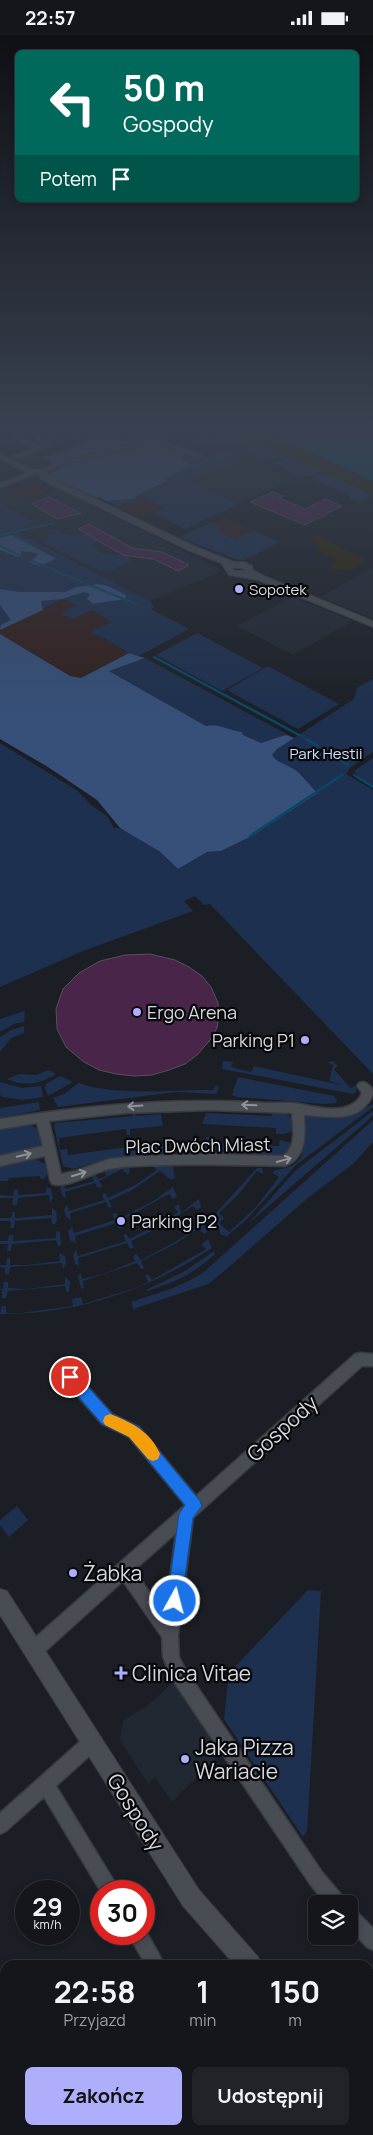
<!DOCTYPE html>
<html lang="pl">
<meta charset="utf-8">
<style>
body{margin:0;font-family:Manrope,sans-serif;background:#212328;color:#f1f3f6;height:100vh;display:flex;flex-direction:column;font-size:19px;white-space:nowrap}
*{box-sizing:border-box;margin:0}
p{font-size:16px;color:#9d9fa3}
.icon{flex:none;width:28px;height:28px;fill:none;stroke:currentColor;stroke-width:2;stroke-linecap:round;stroke-linejoin:round}
.map{position:relative;flex:1;overflow:hidden}
.panel{position:absolute;left:0px;top:1925px;width:374px;height:175px;display:flex;flex-direction:column;background:#14161b;border-radius:15px 15px 0 0;box-shadow:0 2px 8px #0003,0 0 0 1px #33353a}
.panel>*{flex:none}
.hud{position:absolute;left:15px;top:15px;width:344px;height:152px;border-radius:8px;box-shadow:0 2px 8px #0003,0 0 0 1px #33353a;background:#00695c;color:#fff;overflow:hidden}
.buttons{position:absolute;left:308px;top:1860px;display:grid;gap:10px}
.buttons a{display:grid;place-items:center;width:50px;height:50px;border-radius:8px;background:#14161b;box-shadow:0 2px 8px #0003,0 0 0 1px #33353a;font-size:25px}
.speed{position:absolute;left:15px;top:1845px;display:flex;gap:10px;font-size:25px;font-weight:700;text-align:center}
.speed>*{display:grid;place-content:center;width:65px;height:65px;border-radius:50%;background:#14161b;box-shadow:0 2px 8px #0003,0 0 0 1px #33353a;line-height:1}
.speed small{font-size:12px;font-weight:400}
.speed .limit{border:8px solid #d22;background:#fff;color:#111}
.pin{position:absolute;display:grid;place-items:center;width:42px;height:42px;color:#fff;margin:-21px;border:2px solid #fff;border-radius:50%;box-shadow:0 1px 5px #0007}
.me{position:absolute;width:55px;margin:-28px;rotate:7deg;stroke-linejoin:round;filter:drop-shadow(0 0 4px #0008)}
.turn{display:flex;align-items:center;gap:18px;height:105px;padding:0 25px;font-size:22px}
.turn .icon{width:65px;height:65px;stroke-width:2.5}
.turn b{display:block;font-size:35px;line-height:42px}
.then{display:flex;align-items:center;height:48px;padding:0 25px;background:#0003;gap:10px;font-size:19px}
.eta{display:flex;justify-content:space-evenly;align-items:center;height:85px;text-align:center}
.eta b{font-size:30px;font-weight:700;line-height:35px}
.button{display:flex;gap:10px;margin-top:auto;padding:10px 25px}
.button a{flex:1;height:58px;border-radius:8px;background:#afaefa;color:#111;font-size:20px;font-weight:700;line-height:58px;text-align:center}
.button a+a{background:#212328;color:#f1f3f6}
.status{display:flex;justify-content:space-between;align-items:center;height:35px;padding:0 25px;background:#14161b;direction:ltr}
.status svg{height:14px;fill:currentColor}
.map>svg:first-child{display:block}
.built{fill:#222832}
.industrial{fill:#32201d}
.green{fill:#1e304f}
.forest{fill:#36507a}
.sand{fill:#2d2504}
.water{fill:#064966}
.lines{fill:none;stroke-linecap:round;stroke-linejoin:round}
.stream-far1{stroke:#064966;stroke-width:2}
.stream{stroke:#064966;stroke-width:2.5}
.building{fill:#49254a;stroke:#575156}
.minor-casing{stroke:#383a3f;stroke-width:3}
.tertiary-casing{stroke:#383a3f;stroke-width:2}
.minor{fill:#484c53;fill-rule:evenodd}
.tertiary{fill:#484c53;fill-rule:evenodd}
.oneway{stroke:#909298}
.route{fill:#1a73e8;stroke:#114b97}
.slow{fill:#f59e0b}
.poi-dot{fill:#afaefa;stroke:#07080b;stroke-width:2}
.labels{text-anchor:middle;dominant-baseline:central;stroke-width:4.5;stroke-linejoin:round;paint-order:stroke}
.far-poi-label{font-size:15px;fill:#d7d9dd;stroke:#07080b;text-anchor:start}
.far-park-label{font-size:15px;fill:#cfe0fd;stroke:#07080b}
.poi-label{font-size:18px;fill:#d7d9dd;stroke:#07080b;text-anchor:start}
.street-label{font-size:18px;fill:#d7d9dd;stroke:#07080b}
.near-street-label{font-size:21px;fill:#d7d9dd;stroke:#07080b}
.near-poi-label{font-size:21px;fill:#d7d9dd;stroke:#07080b;text-anchor:start}
</style>
<div class="status"><b>22:57</b><svg viewBox="0 0 49 12"><path d="M0 12V9h3v3zM5 12V6h3v6zM10 12V3h3v9zM15 12V0h3v12zM26 1h20v11H26zM47 4h2v5h-2z"/></svg></div>
<div class="map">
<svg width="373" height="2100" viewBox="0 0 373 2100">
<rect width="100%" height="100%" fill="#1b1e24"/>
<path class="built" d="M229 418 290 445 239 469 190 446 226 431Z
M7 453 30 465 58 454 221 535 220 537 150 566 14 495 35 486 0 468V455Z
M373 532V584L320 562Z
M288 564H298L353 586 293 620 237 591Z
M173 1647 221 1719 172 1767 155 1742 148 1749 120 1705 123 1686 151 1668Z"/>
<path class="industrial" d="M36 447 44 448 40 451 44 452 48 450 53 452 44 456 48 458 30 465 7 453Z
M143 462 166 473 140 482 117 471Z
M223 482 254 496 235 504 220 498 210 488 218 486Z
M62 564 76 570 62 579 92 575 111 587 93 595 97 602 103 603 129 618 81 643 70 641 0 599V595Z"/>
<path class="green" d="M201 397C216 397 238 393 249 406 234 417 216 404 201 397Z
M158 407 200 422 226 416 243 424 191 446 239 469 185 494 153 478 165 473 143 462 117 471 106 466 133 464 136 460 167 447 105 420Z
M252 410 264 411 287 421C267 428 262 423 243 415Z
M288 422 313 432 321 437C305 446 289 438 275 428Z
M323 439 336 442 373 460 358 468 345 458 312 445V443Z
M0 468 36 487 15 496 150 566 154 572 151 574 189 594 139 621 129 618 103 603 91 599 93 595 111 587 92 575 73 584 61 579 76 570 62 564 0 595Z
M210 488 220 492V498L235 504 254 496 279 507 244 525 236 524 179 502Z
M52 494C67 497 68 505 85 498L102 507 92 509C99 524 117 518 131 521L129 524 133 526 128 527 110 536H100L42 507 47 503V496Z
M197 598 263 633 222 656 156 620Z
M145 623 294 703 354 664 357 653 373 644V717L350 733 346 739 373 755V1039L210 869 204 870 195 861 184 866 193 876 83 916 0 952V708L78 756 90 769 107 781 114 793C135 792 163 820 178 834L207 817 221 816 252 801 317 759 308 750 304 742 291 732 245 714 108 635Z
M268 631 339 669 298 694 227 655Z
M373 723V751L361 745 354 736Z
M25 976 24 987 14 989 0 997V984Z
M24 991V998L11 1003 0 1017V1002L11 995Z
M223 1026 233 1027 231 1032 251 1037 254 1031 345 1051 329 1046 333 1030 327 1027 333 1026 338 1031 334 1034 350 1053 355 1051 357 1056 353 1059 222 1034Z
M48 1035 56 1039C41 1049 23 1052 7 1044L19 1039 37 1040Z
M60 1041 73 1047 48 1061 45 1053 46 1049Z
M238 1042 334 1061 337 1065 336 1068 324 1069 237 1062 232 1060Z
M0 1047 22 1053 41 1051 43 1062 23 1065 3 1062 0 1060Z
M78 1048C122 1062 168 1054 213 1055L215 1051H219L217 1059 176 1057 58 1072 53 1063 64 1059Z
M39 1067 40 1075 0 1083V1073Z
M373 1069V1072L296 1130 246 1185 227 1201 221 1200 215 1179 257 1133H262L263 1139 257 1136 238 1160 219 1178 224 1183 219 1188 229 1197 256 1172 279 1142 272 1138 274 1136C282 1133 291 1133 297 1127 312 1114 294 1089 310 1078L359 1076Z
M135 1074 136 1081 161 1079 163 1091 130 1094V1100H127L126 1094 59 1103 60 1115 67 1114 68 1120 135 1111V1105H138L139 1111 168 1109 170 1121 91 1131 90 1129 74 1134 63 1131 54 1091 55 1088 133 1081 132 1075Z
M273 1075C283 1076 288 1078 294 1087L293 1096 284 1099H276V1093L202 1089 206 1078 272 1081Z
M373 1076V1080L367 1086 249 1188 295 1136Z
M373 1085V1107L353 1129 309 1162 222 1238 208 1249 133 1274 131 1267C157 1258 183 1252 205 1236Z
M28 1089C39 1093 44 1100 40 1111L0 1122V1093Z
M206 1102H209V1108L279 1111 280 1105 291 1108 293 1112 287 1121 193 1120 196 1108H206Z
M33 1123 45 1129 48 1136 45 1143 41 1145 40 1141 9 1143 8 1146H0V1130Z
M172 1128 175 1143 171 1145 160 1136 132 1155 109 1166 112 1172 109 1173 106 1167 70 1178 71 1185 66 1182 64 1174 67 1170 69 1176 104 1165 102 1159 105 1158 108 1163 135 1150 157 1135 152 1131Z
M127 1131 130 1134 128 1140 122 1134 99 1146 102 1152 98 1153 95 1148 65 1157 66 1164 62 1160 60 1153 63 1149 66 1154 94 1146 91 1140 95 1138 98 1144 106 1141 104 1135Z
M46 1152 51 1154 53 1163 50 1167 49 1160 18 1163 17 1170H12L13 1163H0V1160L13 1161 14 1155H18V1160L46 1158Z
M173 1152 177 1162 173 1164 169 1159 120 1186 123 1192 119 1194 116 1188 75 1201 76 1208 70 1205 68 1196 72 1192 74 1198 115 1185 112 1179 116 1178 119 1184 155 1165Z
M199 1164 201 1172 197 1175 193 1171C173 1184 153 1196 131 1206L134 1212 130 1214 127 1208 78 1223 79 1231 75 1229 73 1220 76 1215 78 1221 126 1206 123 1200 126 1199 130 1204 177 1178 178 1177 174 1172 179 1169 181 1178Z
M52 1173 56 1176 57 1185 55 1189H52L51 1183 15 1186 14 1193H10L11 1186H0V1183H11L12 1177H15V1183L52 1180Z
M203 1180 207 1197 204 1199 198 1193 177 1208 141 1226 144 1233 141 1234 137 1228 83 1246 84 1254 81 1253 78 1241 81 1238 82 1244 103 1239 135 1226 133 1221 137 1219 141 1225 175 1207 204 1188 200 1182Z
M56 1196 60 1197 61 1210 58 1211 56 1205 12 1209 11 1216H7L8 1209H0V1206H8L9 1200H13V1206L56 1203Z
M208 1204 212 1213C146 1256 79 1279 0 1279L2 1271H6V1278H20L73 1271 72 1264 81 1262 83 1269 135 1253 148 1247 145 1241 148 1239 152 1245 206 1214 201 1210Z
M214 1216 215 1219C190 1241 179 1245 148 1256L146 1255 185 1236Z
M59 1218 65 1221 66 1229 63 1234 62 1228 10 1232 9 1239H5V1233L0 1232V1230H6L7 1223H10V1230H26L60 1226Z
M65 1242 70 1246 69 1257H67L65 1251 8 1256 6 1263H2V1256L0 1254H3L4 1247H8V1253L26 1254 65 1249Z
M17 1471 28 1485 9 1502 0 1490V1485Z
M308 1555 321 1556 307 1796 303 1802 224 1684 229 1638Z
M15 2095H62V2100H14Z"/>
<path class="forest" d="M88 397H116L126 403C140 398 154 393 168 400L138 407 143 411 158 407 185 417 182 425 195 432 164 444 168 446 137 460 134 464 106 466 100 462 97 463 49 443V439L64 431 53 429 41 423 91 405 94 400Z
M12 500 55 523 51 526 39 531 29 527 39 519 37 518 21 516V521L18 522 0 515V503Z
M99 549 108 551 126 560 125 564 93 569 87 564 90 559 84 557 62 564 41 566 43 575 0 595 1 590 11 585 0 570V554L19 557H65L76 552Z
M0 599 70 641 81 643 129 618 145 623 109 636 206 691C218 688 230 696 242 697L243 700 261 708 286 700 294 703 277 714 272 720C277 728 284 728 292 733 303 739 308 750 318 758L252 801 221 816 207 817 178 834 159 816 120 793 97 765 48 732 0 704Z"/>
<path class="sand" d="M232 397H265L373 446V460L264 411 252 410 245 413 240 411 248 407 249 404Z
M317 500C335 508 350 518 368 525 352 534 348 538 329 531L337 526 336 524 317 515 312 502Z"/>
<path class="water" d="M265 397H373V446Z"/>
<g class="lines">
<path class="stream-far1" d="M165 443 227 418
M0 500 54 488
M0 511 21 521
M32 526 82 547
M87 549 136 569"/>
<path class="stream" d="M154 622 301 701
M306 704 318 711
M335 721 348 730
M354 740 373 752
M250 801 342 740"/>
</g>
<path class="building" d="M272 457 283 461 279 463 305 474 325 464 342 471 305 490 250 467Z
M49 462 81 478 57 484 32 469Z
M89 489 132 513 162 517 189 530 178 536 154 524 123 520 78 494Z
M150 919 175 925 189 932 202 941 211 952 218 968 219 980 217 993 211 1004 197 1020 185 1029 169 1035 152 1040 134 1041 116 1039 99 1035 84 1027 66 1012 57 994 56 974 63 954 79 938 100 926 125 920Z"/>
<g class="lines">
<g class="minor-casing">
<path id="minor" d="M21 397H36L53 409 42 415 7 426V424L34 413 15 403V399ZM30 398 45 409 39 411 20 401Z
M80 397H88L93 400 90 402Z
M155 403 203 421 198 422 155 407 59 431 42 438 37 437 55 429Z
M363 1047C367 1048 373 1052 373 1058 373 1061 370 1066 368 1068 354 1088 324 1081 304 1080 305 1099 307 1123 285 1131 246 1130 206 1129 167 1130 148 1131 128 1130 110 1134 93 1137 69 1154 52 1149L50 1145 45 1121 0 1131V1121L43 1111 37 1088 0 1094V1084C88 1070 177 1062 266 1068 277 1068 290 1067 300 1069 319 1073 352 1081 362 1058L357 1051 359 1048ZM210 1075 292 1078C293 1093 297 1111 283 1121L213 1119 141 1121 109 1124 76 1136 61 1139 49 1086 126 1078Z
M360 1318 373 1319V1331H362L193 1483 178 1600 179 1622 184 1632 322 1837 344 1863 347 1869H326L310 1849 172 1644 163 1622 162 1602 123 1546 40 1621 34 1623 28 1621 26 1615 28 1609 185 1470 129 1402 102 1389 65 1347 63 1342 65 1337 70 1335 75 1337 112 1379 139 1392 196 1461 355 1319ZM176 1498 165 1579 134 1535Z
M91 1700 97 1702 99 1708 97 1714 56 1751 120 1856 101 1857 44 1762 6 1796 0 1799V1778L85 1702Z
M349 1872 355 1875 373 1893V1915L367 1912 349 1894Z
M144 1893 165 1930H146L128 1899H144Z
M232 2095H252V2100H232Z"/>
</g>
<g class="tertiary-casing">
<path id="tertiary" d="M0 419 34 435H43L56 445 196 512 234 527H244L252 531 253 535 264 541 373 586V592L258 545 229 540 221 528 190 516 50 449 41 444 39 439C26 441 13 450 0 453V448L22 440 26 437 0 424ZM233 533H242L245 536H234Z
M0 1554 7 1556 199 1855 258 1922 261 1930H235L183 1871 0 1580Z
M369 2047 373 2049V2076L369 2074Z"/>
</g>
<use href="#minor" class="minor"/>
<use href="#tertiary" class="tertiary"/>
</g>
<defs><path id="oneway-shaft" d="M-6 0H5M1.5-3L5.5 0L1.5 3" fill="none" stroke-width="1.6" stroke-linecap="round" stroke-linejoin="round" transform="scale(1.25)"/></defs>
<g class="oneway">
<use href="#oneway-shaft" transform="translate(249 1070) rotate(-178)"/>
<use href="#oneway-shaft" transform="translate(135 1071) rotate(176)"/>
<use href="#oneway-shaft" transform="translate(24 1120) rotate(-14)"/>
<use href="#oneway-shaft" transform="translate(284 1125) rotate(-15)"/>
<use href="#oneway-shaft" transform="translate(79 1139) rotate(-17)"/>
</g>
<linearGradient id="sky" x2="0" y2="1"><stop stop-color="#0f1014"/><stop offset="0.57" stop-color="#394150"/><stop offset="1" stop-color="#394150" stop-opacity="0"/></linearGradient>
<rect width="373" height="691" fill="url(#sky)"/>
<path class="route" d="M70 1336 75 1337 112 1379 139 1392 200 1466 202 1471 193 1483 181 1571 175 1573 169 1571 167 1566 179 1479 185 1470 129 1402 102 1389 66 1347 64 1342 66 1337Z"/>
<path class="slow" d="M110 1379C131 1387 151 1397 160 1419L158 1424 153 1426 148 1424 129 1402 105 1390 103 1386 105 1381Z"/>
<g class="poi-dot">
<circle cx="239" cy="554" r="5"/>
<circle cx="137" cy="977" r="5"/>
<circle cx="305" cy="1005" r="5"/>
<circle cx="121" cy="1186" r="5"/>
<circle cx="73" cy="1538" r="5"/>
<path d="M118.5 1630.5h5v5h5v5h-5v5h-5v-5h-5v-5h5z"/>
<circle cx="185" cy="1724" r="5"/>
</g>
<g class="labels">
<g class="far-poi-label">
<text x="249" y="554">Sopotek</text>
</g>
<g class="far-park-label">
<text x="326" y="718">Park Hestii</text>
</g>
<g class="poi-label">
<text x="147" y="977">Ergo Arena</text>
<text x="295" y="1005" text-anchor="end">Parking P1</text>
<text x="131" y="1186">Parking P2</text>
</g>
<g class="street-label">
<text transform="translate(198 1110) rotate(-1)">Plac Dwóch Miast</text>
</g>
<g class="near-street-label">
<text transform="translate(282 1393) rotate(-42)">Gospody</text>
<text transform="translate(136 1777) rotate(58)">Gospody</text>
</g>
<g class="near-poi-label">
<text x="83" y="1538">Żabka</text>
<text x="132" y="1638">Clinica Vitae</text>
<text x="195" y="1712">Jaka Pizza<tspan x="195" dy="24">Wariacie</tspan></text>
</g>
</g>
</svg>
<div class="buttons">
<a><svg class="icon" aria-label="layers" viewBox="0 0 24 24"><path d="M12 4l9 5-9 5-9-5zM3 14l9 5 9-5"/></svg></a>
</div>
<div class="speed"><div>29<small>km/h</small></div><div class="limit">30</div></div>
<div class="pin" style="left:70px;top:1342px;background:#d93025"><svg class="icon" aria-label="arrive" viewBox="0 0 24 24"><path d="M6 21V4h12l-3 4 3 4H6"/></svg></div>
<svg class="me" style="left:175px;top:1566px" viewBox="-20 -20 40 40"><circle r="17" fill="#1a73e8" stroke="#fff" stroke-width="3"/><path d="M0-11L8 9 0 5-8 9z" fill="#fff"/></svg>
<div class="hud">
<div class="turn"><svg class="icon" aria-label="left" viewBox="0 0 24 24"><path d="M17 20v-9H6M10 6l-5 5 5 5"/></svg><div><b>50 m</b>Gospody</div></div>
<div class="then">Potem<svg class="icon" aria-label="arrive" viewBox="0 0 24 24"><path d="M6 21V4h12l-3 4 3 4H6"/></svg></div>
</div>
<section class="panel">
<div class="eta">
<div><b>22:58</b><p>Przyjazd</p></div>
<div><b>1</b><p>min</p></div>
<div><b>150</b><p>m</p></div>
</div>
<div class="button"><a>Zakończ</a><a>Udostępnij</a></div>
</section>
</div>
